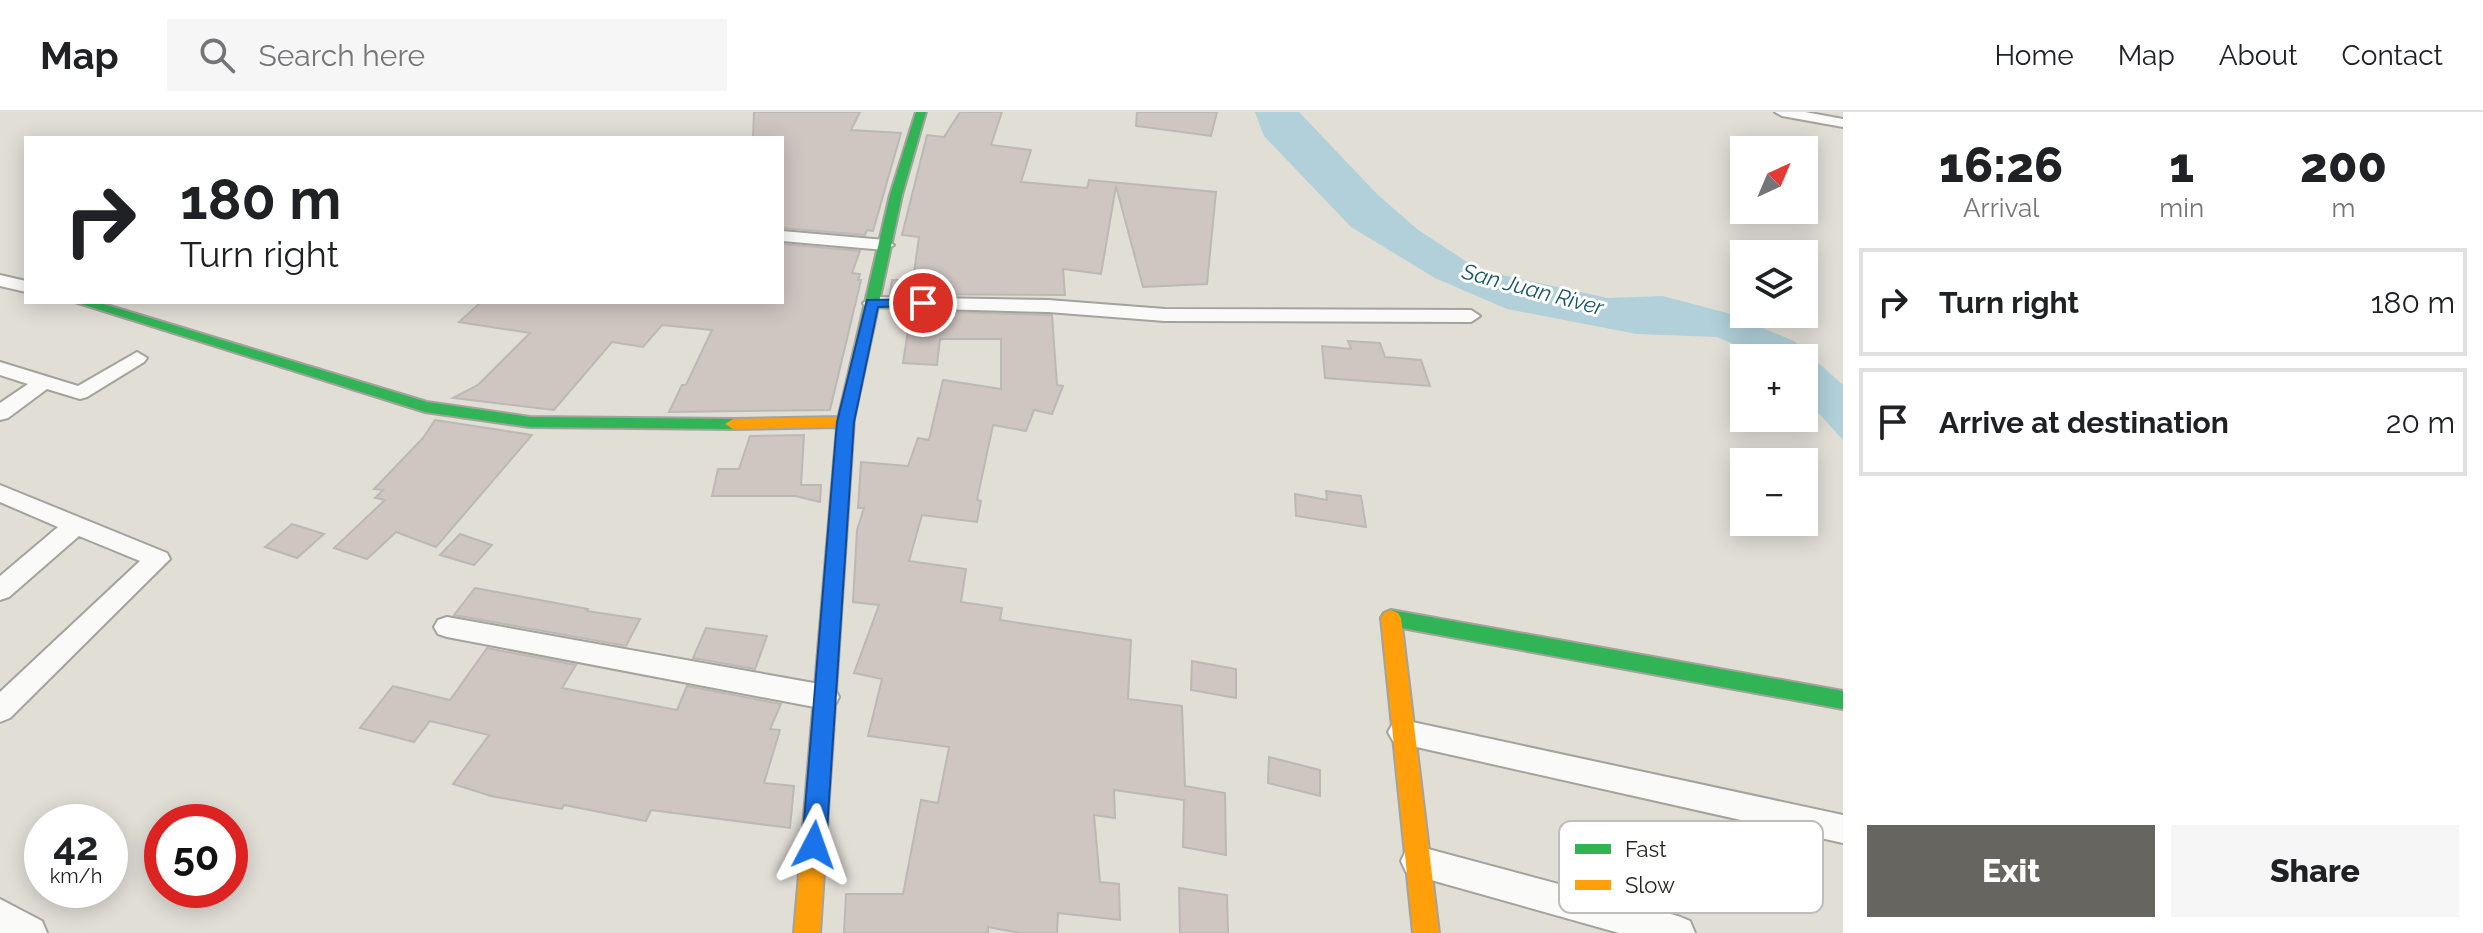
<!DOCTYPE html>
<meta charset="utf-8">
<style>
body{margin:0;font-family:Raleway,sans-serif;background:#f6f6f6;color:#202124;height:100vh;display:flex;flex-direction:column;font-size:30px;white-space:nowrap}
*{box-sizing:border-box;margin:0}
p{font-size:26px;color:#757577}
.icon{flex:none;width:44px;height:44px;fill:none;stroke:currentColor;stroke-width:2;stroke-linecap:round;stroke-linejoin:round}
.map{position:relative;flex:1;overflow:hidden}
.panel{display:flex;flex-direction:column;background:#fff;width:640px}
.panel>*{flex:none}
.guide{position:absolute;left:24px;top:24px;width:760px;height:168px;border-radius:0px;box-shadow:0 4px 20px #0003;background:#fff;color:#202124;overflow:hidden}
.needle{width:52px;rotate:44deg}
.tools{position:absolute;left:1730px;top:24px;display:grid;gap:16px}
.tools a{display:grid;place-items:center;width:88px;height:88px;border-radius:0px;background:#fff;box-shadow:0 4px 20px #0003;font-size:40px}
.speed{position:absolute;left:24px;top:692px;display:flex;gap:16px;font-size:40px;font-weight:700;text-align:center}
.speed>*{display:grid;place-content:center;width:104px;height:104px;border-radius:50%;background:#fff;box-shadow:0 4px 20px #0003;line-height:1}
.speed small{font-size:20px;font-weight:400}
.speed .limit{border:12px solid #d22;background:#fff;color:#111}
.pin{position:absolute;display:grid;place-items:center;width:68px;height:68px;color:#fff;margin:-34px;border:4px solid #fff;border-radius:50%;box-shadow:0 2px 8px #0007}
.me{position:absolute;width:88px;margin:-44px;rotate:4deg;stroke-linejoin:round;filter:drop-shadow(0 0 6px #0008)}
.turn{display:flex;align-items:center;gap:28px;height:168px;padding:0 24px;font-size:36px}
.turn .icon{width:104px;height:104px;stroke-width:2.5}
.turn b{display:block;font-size:56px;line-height:68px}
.eta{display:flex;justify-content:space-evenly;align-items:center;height:136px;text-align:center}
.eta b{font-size:48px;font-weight:800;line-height:56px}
.action{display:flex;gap:16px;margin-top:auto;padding:16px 24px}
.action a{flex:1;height:92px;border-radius:0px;background:#67655f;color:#fff;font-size:32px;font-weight:800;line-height:92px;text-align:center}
.action a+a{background:#f6f6f6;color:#202124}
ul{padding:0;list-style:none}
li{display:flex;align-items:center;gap:24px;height:108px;margin:0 16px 12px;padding:0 8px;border:4px solid #e0e0e0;border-radius:0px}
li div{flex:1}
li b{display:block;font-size:30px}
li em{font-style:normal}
header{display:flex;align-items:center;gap:48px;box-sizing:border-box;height:112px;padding:0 40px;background:#fff;border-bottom:2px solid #e0e0e0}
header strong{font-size:38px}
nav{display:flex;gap:44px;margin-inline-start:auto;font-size:28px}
.search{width:560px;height:72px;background:#f6f6f6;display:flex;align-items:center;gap:20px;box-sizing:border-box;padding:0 28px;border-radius:0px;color:#757577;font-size:30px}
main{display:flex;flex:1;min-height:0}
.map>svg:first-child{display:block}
.water{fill:#b1d0d9}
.building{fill:#cfc5c1;stroke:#bcb8b4;stroke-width:2}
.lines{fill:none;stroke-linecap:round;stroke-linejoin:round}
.street-casing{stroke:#a3a29c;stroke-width:4}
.fast-casing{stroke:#a3a29c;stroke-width:4}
.slow-casing{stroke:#a3a29c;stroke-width:4}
.street{fill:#fafaf9;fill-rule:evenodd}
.fast{fill:#30b455;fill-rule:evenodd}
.slow{fill:#ff9f0a;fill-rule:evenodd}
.route{fill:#1a73e8;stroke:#114b97;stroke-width:2}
.labels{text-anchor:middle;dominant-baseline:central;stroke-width:6;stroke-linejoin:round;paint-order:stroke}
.far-water-label{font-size:22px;font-style:italic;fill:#185466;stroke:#fff}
.key{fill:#fff;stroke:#bebdbc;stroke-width:2}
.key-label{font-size:22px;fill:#26241f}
</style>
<header>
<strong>Map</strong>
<div class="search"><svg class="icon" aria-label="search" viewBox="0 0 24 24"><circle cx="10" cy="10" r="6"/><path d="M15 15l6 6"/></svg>Search here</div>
<nav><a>Home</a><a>Map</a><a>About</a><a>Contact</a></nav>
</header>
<main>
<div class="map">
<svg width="1843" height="821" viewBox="0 0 1843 821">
<rect width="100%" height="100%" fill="#e1ded6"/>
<path class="water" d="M1255 0H1299L1377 82 1417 117 1479 158 1608 186 1663 184 1727 201 1794 229 1843 273V328L1804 285V246H1766L1717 225 1637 222 1507 197 1435 166 1351 115 1264 24Z"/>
<path class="building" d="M754 0H860L851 18 901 21 873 119 867 118 865 123 782 116V26H753Z
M960 0H1002L991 33 1031 38 1021 70 1087 76 1089 68 1216 80 1207 172 1143 175 1116 74 1101 162 1063 157 1065 183 890 182 892 168H913L919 125 902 123 927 23 944 25Z
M1137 0H1217L1211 24 1136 14Z
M782 132 860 139 852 161 860 162 858 168H861L830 298 669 300 682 273H686L712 218 662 213 643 235 612 230 554 298 453 286 478 273 530 221 459 210 481 190H782Z
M911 199 1052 203 1057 273 1063 274 1052 302 1034 298 1026 319 993 313 977 388 981 389 977 410 922 403 909 449 966 457 961 490 1002 496 1000 508 1131 528 1128 587 1182 594 1185 674 1225 681 1226 743 1183 735 1184 688 1114 678 1115 706 1094 703 1100 770 1119 772 1120 808 1058 801 1057 821H1020L988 815V821H844L846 782H903L921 688 938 691 949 635 868 624 882 567 854 561 879 493 853 490 857 418 864 396H858L861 350 908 354 918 326 929 328 943 268 1001 277V227H940L937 253 903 251Z
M1348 229 1380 231 1385 245 1421 248 1430 274 1325 266 1322 234 1351 237Z
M435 308 532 323 436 435 396 420 367 447 334 436 385 388 375 386 383 378 374 377 423 326Z
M804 323 801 373H821L820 390 795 384H712L718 357H739L750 324Z
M1326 379 1361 384 1366 415 1296 404 1295 382 1327 388Z
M292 412 324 422 297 446 265 435Z
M460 422 492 433 474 453 440 443Z
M475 476 588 497 587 499 640 507 626 534 454 503Z
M706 516 767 524 755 557 693 546Z
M487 536 576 553 562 576 677 598 687 574 781 592 770 617 780 618 764 671 794 674 790 716 651 698 646 709 564 693 562 697 491 684 453 672 489 623 430 609 414 630 360 616 393 574 450 588Z
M1192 549 1236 557V586L1191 578Z
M1269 645 1320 658V684L1268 671Z
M1179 776 1227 783 1228 821H1180Z"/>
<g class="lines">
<g class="street-casing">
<path id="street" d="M1775 0H1805L1843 7V15L1782 4Z
M782 119 885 128 894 133 885 138 782 129Z
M0 163 26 169V180L0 174Z
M872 185 1048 188 1165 197 1471 198 1480 204 1471 210 1165 209 1048 200 865 195 863 191Z
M137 240 147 246 144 250 87 285 80 287 47 277 8 306 0 308V291L28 272 0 263V250L78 274Z
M0 373 167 441 170 447 10 606 0 610V580L140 449 79 424 9 485 0 488V464L58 415 0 390Z
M447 505 825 573 835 577 839 585 835 593 825 597 447 525 438 522 434 515 438 508Z
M1403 608 1843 703V731L1403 632 1393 629 1388 620 1393 611Z
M1417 734 1678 804 1690 809 1695 821H1619L1417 764 1406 760 1401 749 1406 738Z
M0 787 42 809 47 821H0Z"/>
</g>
<g class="fast-casing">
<path id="fast" d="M916 0H926L902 83 854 307 846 312 838 307 890 83Z
M75 190H97L427 290 530 305 733 307 741 312 733 317 530 315 425 300Z
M1391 498 1843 579V597L1391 514 1384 511 1381 506 1384 501Z"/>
</g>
<g class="slow-casing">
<path id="slow" d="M846 302 854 307 820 821H794L837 315 733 317 725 312 733 307 839 305Z
M1391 498 1398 501 1401 506 1439 821H1413L1381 506 1384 501Z"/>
</g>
<use href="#street" class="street"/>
<use href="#fast" class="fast"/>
<use href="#slow" class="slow"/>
</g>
<path class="route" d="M923 187 928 188V194L878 195 854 310 826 733 823 740 814 744 805 740 802 733 837 310 867 188Z"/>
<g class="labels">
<g class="far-water-label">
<text transform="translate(1533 177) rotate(15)">San Juan River</text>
</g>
</g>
<rect x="1559" y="709" width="264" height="92" rx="12" class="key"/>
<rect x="1575" y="732" width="36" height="10" fill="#30b455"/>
<rect x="1575" y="768" width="36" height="10" fill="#ff9f0a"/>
<g class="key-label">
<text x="1625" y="745">Fast</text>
<text x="1625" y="781">Slow</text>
</g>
</svg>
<div class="tools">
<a><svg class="needle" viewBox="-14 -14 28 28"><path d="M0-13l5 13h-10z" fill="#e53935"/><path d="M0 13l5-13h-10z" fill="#757577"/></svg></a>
<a><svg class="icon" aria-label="layers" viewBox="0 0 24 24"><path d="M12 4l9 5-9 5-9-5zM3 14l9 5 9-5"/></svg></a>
<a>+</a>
<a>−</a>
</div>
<div class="speed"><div>42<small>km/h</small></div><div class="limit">50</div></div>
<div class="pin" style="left:923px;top:191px;background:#d93025"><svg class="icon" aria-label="arrive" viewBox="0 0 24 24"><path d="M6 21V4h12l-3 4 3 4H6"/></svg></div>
<svg class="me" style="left:814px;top:733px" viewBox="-20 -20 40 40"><path d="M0-17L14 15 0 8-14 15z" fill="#1a73e8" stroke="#fff" stroke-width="4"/></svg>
<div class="guide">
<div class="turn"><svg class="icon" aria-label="right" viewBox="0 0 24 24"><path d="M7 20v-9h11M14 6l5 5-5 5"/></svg><div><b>180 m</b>Turn right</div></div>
</div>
</div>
<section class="panel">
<div class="eta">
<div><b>16:26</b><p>Arrival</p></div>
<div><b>1</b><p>min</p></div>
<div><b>200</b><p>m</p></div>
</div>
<ul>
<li><svg class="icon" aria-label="right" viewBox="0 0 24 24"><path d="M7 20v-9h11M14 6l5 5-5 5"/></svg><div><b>Turn right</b></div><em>180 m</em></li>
<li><svg class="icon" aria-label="arrive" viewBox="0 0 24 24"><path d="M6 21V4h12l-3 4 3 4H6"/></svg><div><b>Arrive at destination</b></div><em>20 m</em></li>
</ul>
<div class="action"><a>Exit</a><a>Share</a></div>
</section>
</main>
